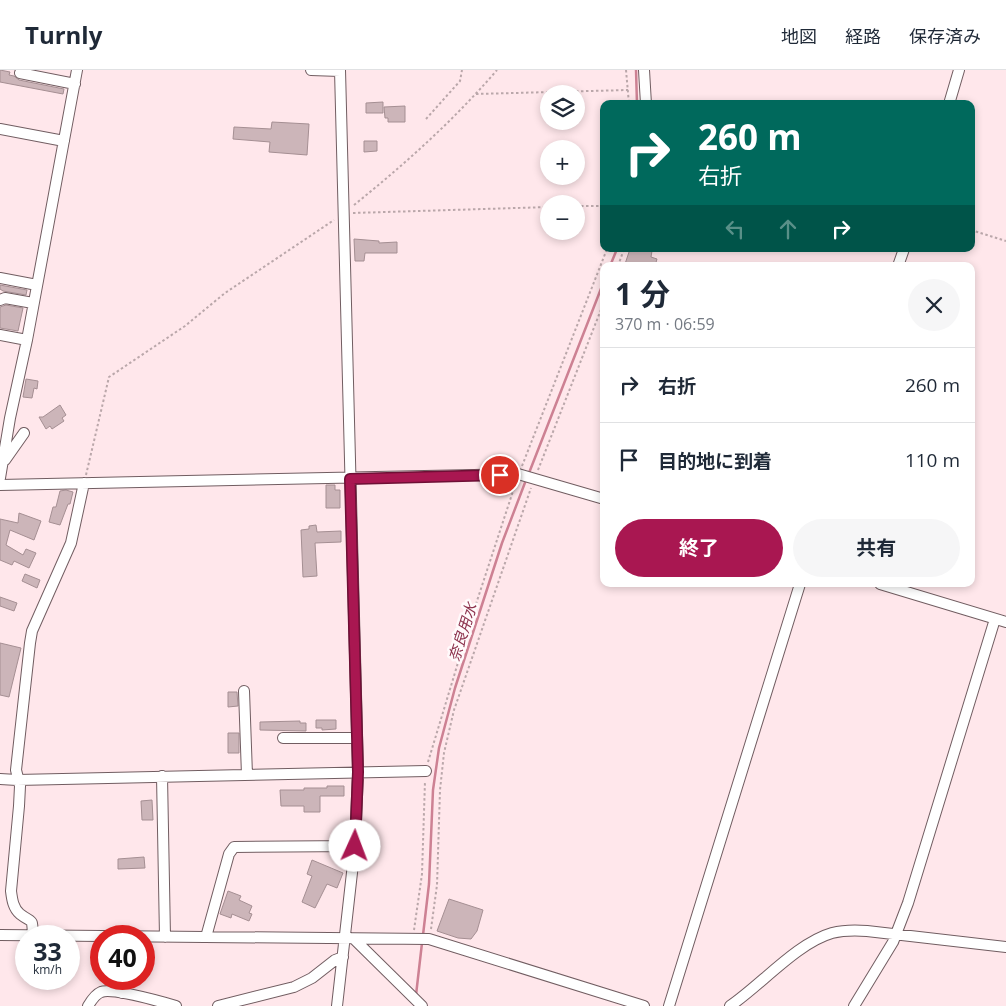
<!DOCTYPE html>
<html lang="ja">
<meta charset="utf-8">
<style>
body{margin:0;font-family:"Open Sans","Noto Sans JP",sans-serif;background:#f6f6f7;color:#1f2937;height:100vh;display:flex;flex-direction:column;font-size:19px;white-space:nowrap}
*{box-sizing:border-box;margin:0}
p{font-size:16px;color:#747a83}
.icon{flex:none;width:28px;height:28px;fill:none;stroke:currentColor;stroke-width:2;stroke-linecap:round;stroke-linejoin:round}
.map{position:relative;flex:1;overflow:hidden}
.sheet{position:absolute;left:600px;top:192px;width:375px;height:325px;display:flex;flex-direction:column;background:#fff;border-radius:10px;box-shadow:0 2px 8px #0003}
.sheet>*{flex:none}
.top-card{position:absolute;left:600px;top:30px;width:375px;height:152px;border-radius:10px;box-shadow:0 2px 8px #0003;background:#00695c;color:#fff;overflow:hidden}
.controls{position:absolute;left:540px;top:15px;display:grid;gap:10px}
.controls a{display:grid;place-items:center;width:45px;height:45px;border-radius:50%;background:#fff;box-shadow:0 2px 8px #0003;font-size:25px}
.speed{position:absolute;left:15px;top:855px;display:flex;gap:10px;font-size:25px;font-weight:700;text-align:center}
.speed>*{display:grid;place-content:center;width:65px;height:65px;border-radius:50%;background:#fff;box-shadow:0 2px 8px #0003;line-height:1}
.speed small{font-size:12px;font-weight:400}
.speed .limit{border:8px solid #d22;background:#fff;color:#111}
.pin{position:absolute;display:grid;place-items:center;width:42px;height:42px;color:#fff;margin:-21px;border:2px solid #fff;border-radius:50%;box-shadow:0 1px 5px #0007}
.me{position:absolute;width:55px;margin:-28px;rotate:2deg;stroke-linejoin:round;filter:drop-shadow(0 0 4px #0008)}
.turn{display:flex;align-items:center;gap:18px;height:105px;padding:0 15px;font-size:22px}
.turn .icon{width:65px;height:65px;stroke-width:2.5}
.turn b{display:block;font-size:35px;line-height:42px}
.lanes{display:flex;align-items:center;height:48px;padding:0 15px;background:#0003;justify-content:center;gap:25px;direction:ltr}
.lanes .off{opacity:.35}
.round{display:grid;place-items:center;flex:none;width:52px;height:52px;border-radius:26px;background:#f6f6f7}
.summary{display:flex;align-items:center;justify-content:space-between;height:85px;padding:0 15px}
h1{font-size:30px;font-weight:700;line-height:38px}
.primary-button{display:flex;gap:10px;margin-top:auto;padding:10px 15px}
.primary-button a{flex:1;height:58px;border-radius:30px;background:#a91751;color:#fff;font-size:20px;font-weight:700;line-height:58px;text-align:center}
.primary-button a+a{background:#f6f6f7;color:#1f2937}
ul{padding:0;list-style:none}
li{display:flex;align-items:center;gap:15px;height:75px;padding:0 15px;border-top:1px solid #e0e1e3}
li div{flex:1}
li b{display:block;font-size:19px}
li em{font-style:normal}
header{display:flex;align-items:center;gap:30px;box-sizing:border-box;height:70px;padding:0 25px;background:#fff;border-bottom:1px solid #e0e1e3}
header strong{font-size:24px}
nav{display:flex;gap:28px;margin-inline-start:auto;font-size:18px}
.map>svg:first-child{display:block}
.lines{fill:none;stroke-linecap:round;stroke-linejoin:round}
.stream{stroke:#cd8193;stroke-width:2.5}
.building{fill:#ccb5b9;stroke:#a58f93}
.minor-casing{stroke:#715d61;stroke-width:12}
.path{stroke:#baa7aa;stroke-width:2;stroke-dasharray:2.5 2.5;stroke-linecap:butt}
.minor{stroke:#fff;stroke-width:10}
.route-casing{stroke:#6e0f35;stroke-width:12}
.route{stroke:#a91751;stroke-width:9}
.labels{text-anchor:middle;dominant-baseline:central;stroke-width:5;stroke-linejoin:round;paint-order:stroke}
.water-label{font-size:15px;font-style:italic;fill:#8c324d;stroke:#fffafb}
</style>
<header>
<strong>Turnly</strong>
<nav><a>地図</a><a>経路</a><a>保存済み</a></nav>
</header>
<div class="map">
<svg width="1006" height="936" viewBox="0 0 1006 936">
<rect width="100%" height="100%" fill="#ffe7eb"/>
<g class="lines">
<path class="stream" d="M636 0 637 34
M610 196 617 179
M529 403 604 211
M423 865 429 814 433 720 439 678 455 618 502 473 526 410
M416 925 422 873"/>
</g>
<path class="building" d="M0 0 10 2 9 5 14 6 19 10 64 19 63 24 0 12Z
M383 32V43H366V33Z
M405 36V52H388V48H385L384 37Z
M272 52 309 54 307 85 269 82 270 72 233 69 234 57 271 59Z
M364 71H377V81L364 82Z
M354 169 379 171V173L397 172V183H365L364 191H355Z
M630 179H645L652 181 651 187 657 189 655 196H634L625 194Z
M0 215 27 220 26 225 3 221 0 219Z
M6 235 23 238 18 261 0 258V237Z
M26 309 38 311 37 319 34 318 32 328 23 327Z
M60 335 66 345 62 348 64 351 52 359 50 356 46 359 39 347H43Z
M326 415H335V420H340V438H326Z
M66 420 73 422 70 434H68L60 455 49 452 53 437H56L60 421Z
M19 443 41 451 34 470 10 460 6 475 23 485 26 479 36 483 29 498 14 491 12 495 0 490V449L18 453Z
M316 455 317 462 341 461V472L315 473 317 506 303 507 301 460 309 459V456Z
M25 504 40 510 37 518 22 511Z
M0 527 17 533 14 541 0 536Z
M0 573 21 578 9 627 0 625Z
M228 622H237L238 636 228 637Z
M316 650H336V659L322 660V658H316Z
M300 651V653H306V661L260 660V652Z
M228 663H239V683H228Z
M327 716H344V726H320V742H304V736H281L280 720H304V718H327Z
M152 730 153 750H142L141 731Z
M144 787 145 798 118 799V789Z
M312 790 343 803 337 818 327 814 315 838 302 832 312 806 307 804Z
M228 821 241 826 239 830 252 836 249 843 252 844 249 851 232 844 231 848 220 844Z
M449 829 483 840 477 861 471 869 458 868 437 861Z"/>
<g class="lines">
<g class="minor-casing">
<path id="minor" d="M311 0 340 1
M644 0 646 34
M20 3 75 14
M949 34 959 0
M0 59 64 71
M898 196 904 179
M0 208 37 215
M0 230 5 228 33 233
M0 265 27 270
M5 390 24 363
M0 408 10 348 27 270 77 0
M0 415 518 404 604 429
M880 514 1006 552
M244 621 247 705
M283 668H357
M162 706 165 867
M0 709 17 710 426 701
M0 865 429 869 644 936
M33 866C32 846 33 854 20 844 13 838 12 829 11 821L19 736 20 716 16 700 30 573 32 561 71 473 84 413
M206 867 229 784 234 777 355 776
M354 869 422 936
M122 923 125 909
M88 936C91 931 96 924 101 922 112 918 162 932 176 936
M218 936 294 917 312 908 335 890 343 887
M337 936 355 776 358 702 340 0
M669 936 800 514
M730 936C761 915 797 873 832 863 844 860 855 860 867 861L1006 877
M854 936 893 872 908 833 995 549"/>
</g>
<path class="path" d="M626 0 629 34
M476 24 628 20
M426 49 460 11 462 0
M354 135C405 94 454 50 497 0
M576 136H604
M353 143 549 137
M971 160 1006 171
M618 196 624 179
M522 396 607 179
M538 400 604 232
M86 405 109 307 185 256 225 223 334 150
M428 692 473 543 516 412
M431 859 437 815 440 720 444 683 454 640 531 418
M414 860 422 804 425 711"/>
<use href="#minor" class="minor"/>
</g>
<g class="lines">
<g class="route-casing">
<path id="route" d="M355 776 358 702 350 409 500 405"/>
</g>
<use href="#route" class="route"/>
</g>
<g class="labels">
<g class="water-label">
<text transform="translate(462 562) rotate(-72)">奈良用水</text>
</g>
</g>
</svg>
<div class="controls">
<a><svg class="icon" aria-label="layers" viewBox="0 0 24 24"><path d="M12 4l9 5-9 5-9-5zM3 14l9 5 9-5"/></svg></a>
<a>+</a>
<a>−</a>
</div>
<div class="speed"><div>33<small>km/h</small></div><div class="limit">40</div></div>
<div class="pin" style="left:500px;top:405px;background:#d93025"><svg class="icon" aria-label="arrive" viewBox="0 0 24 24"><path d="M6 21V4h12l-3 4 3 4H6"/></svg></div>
<svg class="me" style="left:355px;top:776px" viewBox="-20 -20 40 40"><circle r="19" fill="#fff"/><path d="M0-13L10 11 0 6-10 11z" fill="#a91751"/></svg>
<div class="top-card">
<div class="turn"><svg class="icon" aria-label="right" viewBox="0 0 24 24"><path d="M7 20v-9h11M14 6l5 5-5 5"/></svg><div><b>260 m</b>右折</div></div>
<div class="lanes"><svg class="icon off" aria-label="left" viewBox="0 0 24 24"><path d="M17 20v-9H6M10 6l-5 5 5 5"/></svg><svg class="icon off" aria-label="ahead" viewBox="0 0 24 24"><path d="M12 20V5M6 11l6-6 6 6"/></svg><svg class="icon" aria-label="right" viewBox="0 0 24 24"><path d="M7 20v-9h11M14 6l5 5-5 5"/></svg></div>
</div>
<section class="sheet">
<div class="summary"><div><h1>1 分</h1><p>370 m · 06:59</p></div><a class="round"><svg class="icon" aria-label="close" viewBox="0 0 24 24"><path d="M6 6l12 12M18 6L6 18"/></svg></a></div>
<ul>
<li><svg class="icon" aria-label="right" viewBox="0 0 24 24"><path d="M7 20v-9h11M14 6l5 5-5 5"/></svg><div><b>右折</b></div><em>260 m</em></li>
<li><svg class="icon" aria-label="arrive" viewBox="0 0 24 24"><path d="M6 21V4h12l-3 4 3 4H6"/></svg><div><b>目的地に到着</b></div><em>110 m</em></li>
</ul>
<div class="primary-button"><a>終了</a><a>共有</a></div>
</section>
</div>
